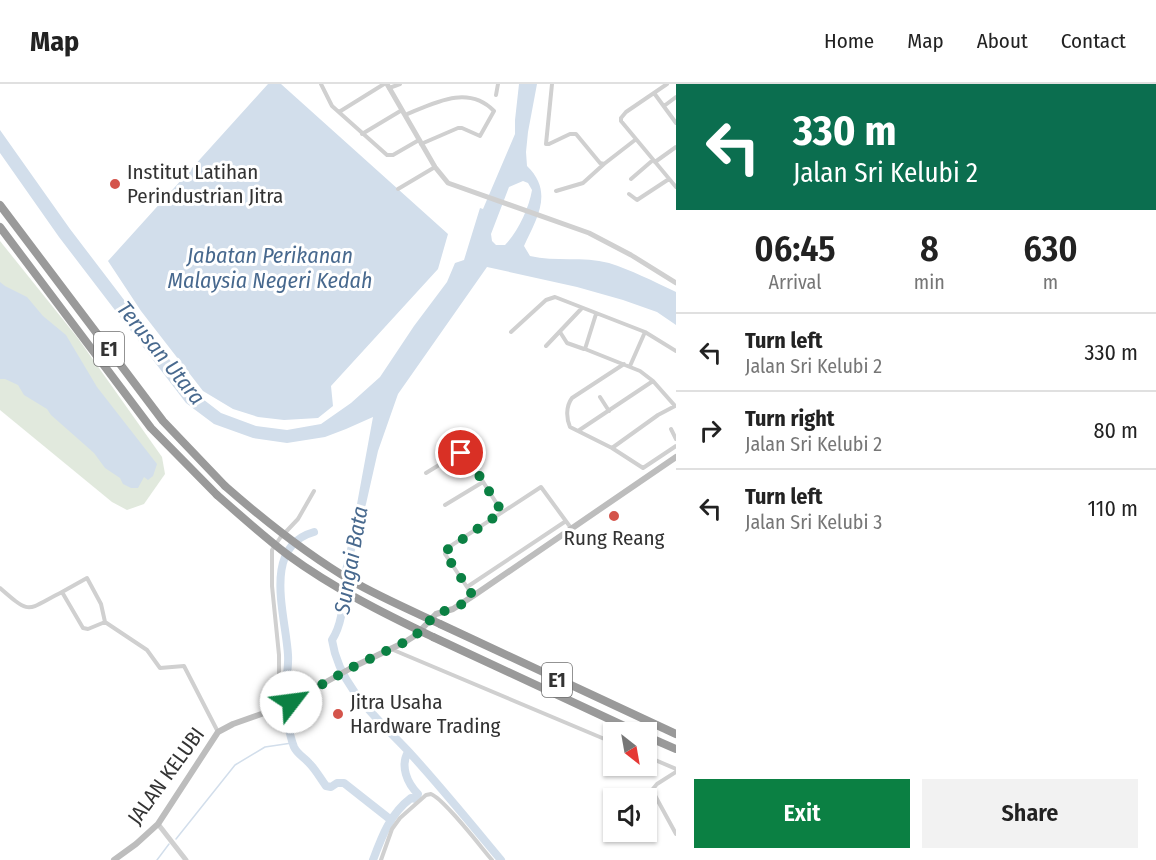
<!DOCTYPE html>
<style>
body{margin:0;font-family:"Fira Sans Condensed",sans-serif;background:#f2f2f2;color:#222;height:100vh;display:flex;flex-direction:column;font-size:22px;white-space:nowrap}
*{box-sizing:border-box;margin:0}
p{font-size:20px;color:#767676}
.icon{flex:none;width:33px;height:33px;fill:none;stroke:currentColor;stroke-width:2;stroke-linecap:round;stroke-linejoin:round}
.map{position:relative;flex:1;overflow:hidden}
.drawer{display:flex;flex-direction:column;background:#fff;width:480px}
.drawer>*{flex:none}
.hud{background:#0b6e4f;color:#fff;overflow:hidden}
.needle{width:39px;rotate:149deg}
.controls{position:absolute;left:603px;top:638px;display:grid;gap:12px}
.controls a{display:grid;place-items:center;width:54px;height:54px;border-radius:0px;background:#fff;box-shadow:0 2px 4px #0004;font-size:30px}
.pin{position:absolute;display:grid;place-items:center;width:51px;height:51px;color:#fff;margin:-26px;border:3px solid #fff;border-radius:50%;box-shadow:0 2px 6px #0007}
.me{position:absolute;width:66px;margin:-33px;rotate:60deg;stroke-linejoin:round;filter:drop-shadow(0 0 4px #0008)}
.turn{display:flex;align-items:center;gap:21px;height:126px;padding:0 18px;font-size:27px}
.turn .icon{width:78px;height:78px;stroke-width:2.5}
.turn b{display:block;font-size:42px;line-height:51px}
.eta{display:flex;justify-content:space-evenly;align-items:center;height:102px;text-align:center}
.eta b{font-size:36px;font-weight:600;line-height:42px}
.cta{display:flex;gap:12px;margin-top:auto;padding:12px 18px}
.cta a{flex:1;height:69px;border-radius:0px;background:#0b8043;color:#fff;font-size:24px;font-weight:600;line-height:69px;text-align:center}
.cta a+a{background:#f2f2f2;color:#222}
ul{padding:0;list-style:none}
li{display:flex;align-items:center;gap:18px;height:78px;padding:0 18px;border-top:2px solid #e0e0e0}
li div{flex:1}
li b{display:block;font-size:22px}
li em{font-style:normal}
header{display:flex;align-items:center;gap:36px;box-sizing:border-box;height:84px;padding:0 30px;background:#fff;border-bottom:2px solid #e0e0e0}
header strong{font-size:28px}
nav{display:flex;gap:33px;margin-inline-start:auto;font-size:21px}
main{display:flex;flex:1;min-height:0}
.map>svg:first-child{display:block}
.green{fill:#e1e9dd}
.water{fill:#d2deeb;fill-rule:evenodd}
.lines{fill:none;stroke-linecap:round;stroke-linejoin:round}
.stream{stroke:#d2deeb;stroke-width:1.5}
.river{stroke:#d2deeb;stroke-width:8}
.minor{stroke:#d0d0d0;stroke-width:4}
.tertiary{stroke:#d0d0d0;stroke-width:5}
.secondary{stroke:#bdbdbd;stroke-width:6}
.motorway{stroke:#9a9a9a;stroke-width:8}
.motorway-bridge{stroke:#9a9a9a;stroke-width:8}
.route{stroke:#0b8043;stroke-width:10;stroke-dasharray:0 18}
.poi-dot{fill:#d4544b;stroke:#fff;stroke-width:2}
.labels{text-anchor:middle;dominant-baseline:central;stroke-width:6;stroke-linejoin:round;paint-order:stroke}
.shield{fill:#fff;stroke:#707070;stroke-width:1.5}
.shield-label{font-size:20px;font-weight:bold;fill:#333}
.poi-label{font-size:21px;fill:#333;stroke:#fff;text-anchor:start}
.street-label{font-size:21px;fill:#333;stroke:#fff}
.water-label{font-size:22px;font-style:italic;fill:#48698e;stroke:#fff}
</style>
<header>
<strong>Map</strong>
<nav><a>Home</a><a>Map</a><a>About</a><a>Contact</a></nav>
</header>
<main>
<div class="map">
<svg width="676" height="776" viewBox="0 0 676 776">
<rect width="100%" height="100%" fill="#fff"/>
<path class="green" d="M0 157 77 253 162 373 165 390 144 420 127 426 112 418 0 326Z"/>
<path class="water" d="M268 0H281L448 150 438 185 331 302 333 322 318 334 284 336 258 333 233 325 203 307 141 227 108 177Z
M519 0H537L528 48 526 68 527 82C554 108 537 134 524 162L530 172C555 178 583 172 609 179 631 186 653 197 674 207L676 208V241L657 228 623 216 577 203 487 183 398 310 378 367 366 420 354 458 357 420 373 333 346 345 325 353 287 359 253 354 214 340 186 319 59 153 0 69V46L70 145 195 309 221 329 256 342 287 346 321 340 351 319 380 293 414 242 447 198 455 179 464 176 480 124 483 125 515 50V36ZM523 97 528 99 532 106C529 124 518 148 505 161H496L492 157 491 150 509 103Z
M0 198 5 202 27 213 43 232 66 251 97 303 157 380 153 392 148 396 144 393 138 404H131L123 400 120 394 105 384 94 369 51 331 47 325 24 311 18 301 5 295H0Z"/>
<g class="lines">
<path class="stream" d="M176 755 235 681 265 663 292 659
M157 776 169 760"/>
<path class="river" d="M314 448C261 463 286 532 288 571 289 585 285 598 285 612 285 626 289 650 294 663 297 670 304 673 309 679 316 686 320 694 326 702L331 703 337 699H344L391 736
M355 449C353 460 349 471 347 482 342 507 346 534 332 556 339 603 378 635 409 668 441 703 471 740 501 776
M373 776C382 752 390 730 411 714L416 715 418 710C407 699 400 682 408 668"/>
<path class="minor" d="M321 0 332 22 387 71H393L419 56
M552 0 546 60H549L570 50H576L600 79 604 80 635 56
M667 0 626 28 621 34V37L676 103
M389 4 400 0
M654 9 676 39
M496 11 498 0
M664 22 676 13
M339 28 384 0
M405 31C434 19 468 0 494 27L480 52 462 44H458L421 60
M362 50 402 26
M655 78 676 63
M631 95 653 76
M398 105 435 83
M556 107 583 99 604 80
M629 110 637 116 669 95
M596 230 585 265 640 287 653 297 675 322
M511 248 546 216 555 213 645 248 676 267
M560 248 567 259 584 265
M546 262 582 224
M624 280 572 314C566 322 566 334 570 343L612 364 643 384 676 362
M630 282 645 248
M600 313 609 327
M671 345 676 355
M578 347 653 297
M612 364 658 331 675 322
M426 389 457 370 465 369 502 428
M445 421 483 398
M467 503 566 437
M0 504C32 532 26 526 62 508L83 544 88 545 105 538 147 566 160 584 184 582 218 648
M62 508 87 494 101 520 105 538
M473 512 445 470 446 465 541 403 571 444
M391 565 614 659
M279 623V571L272 502V466L280 454 298 435 314 407
M646 672 676 685
M676 688 657 700 652 706 676 750
M381 776 392 745 400 734 426 711 431 710C444 715 480 762 492 776"/>
<path class="tertiary" d="M387 0 435 83 448 99 589 149 631 171 676 199
M158 740 186 776"/>
<path class="secondary" d="M114 776 136 760 158 740 218 648 233 640 281 623 353 583 405 558 416 551 436 530 453 525 473 512 676 373"/>
<path class="motorway" d="M0 121 163 337 225 402
M0 143 151 344 217 411
M440 540 676 650
M433 553 637 648
M646 652 676 665"/>
<path class="motorway-bridge" d="M225 402C265 437 306 470 352 497 380 513 410 526 440 540
M217 411C240 431 263 452 288 471 333 504 383 529 433 553"/>
</g>
<g class="lines">
<path class="route" d="M291 618 353 583 405 558 416 551 436 530 459 522 473 512 444 468 502 428 465 369H461"/>
</g>
<g class="poi-dot">
<circle cx="115" cy="100" r="6"/>
<circle cx="614" cy="432" r="6"/>
<circle cx="338" cy="630" r="6"/>
</g>
<g class="labels">
<g class="shield">
<rect x="94" y="248" width="30" height="34" rx="4.5"/>
<rect x="542" y="579" width="30" height="34" rx="4.5"/>
</g>
<g class="shield-label">
<text x="109" y="265">E1</text>
<text x="557" y="596">E1</text>
</g>
<g class="poi-label">
<text x="127" y="88">Institut Latihan<tspan x="127" dy="24">Perindustrian Jitra</tspan></text>
<text x="614" y="454" text-anchor="middle">Rung Reang</text>
<text x="350" y="618">Jitra Usaha<tspan x="350" dy="24">Hardware Trading</tspan></text>
</g>
<g class="street-label">
<text transform="translate(166 692) rotate(-54)">JALAN KELUBI</text>
</g>
<g class="water-label">
<text x="270" y="171">Jabatan Perikanan<tspan x="270" dy="25">Malaysia Negeri Kedah</tspan></text>
<text transform="translate(161 269) rotate(51)">Terusan Utara</text>
<text transform="translate(351 476) rotate(-80)">Sungai Bata</text>
</g>
</g>
</svg>
<div class="controls">
<a><svg class="needle" viewBox="-14 -14 28 28"><path d="M0-13l5 13h-10z" fill="#e53935"/><path d="M0 13l5-13h-10z" fill="#767676"/></svg></a>
<a><svg class="icon" aria-label="sound" viewBox="0 0 24 24"><path d="M4 9h4l5-4v14l-5-4H4zM17 9q2 3 0 6"/></svg></a>
</div>
<div class="pin" style="left:461px;top:369px;background:#d93025"><svg class="icon" aria-label="arrive" viewBox="0 0 24 24"><path d="M6 21V4h12l-3 4 3 4H6"/></svg></div>
<svg class="me" style="left:291px;top:618px" viewBox="-20 -20 40 40"><circle r="19" fill="#fff"/><path d="M0-13L10 11 0 6-10 11z" fill="#0b8043"/></svg>
</div>
<section class="drawer">
<div class="hud">
<div class="turn"><svg class="icon" aria-label="left" viewBox="0 0 24 24"><path d="M17 20v-9H6M10 6l-5 5 5 5"/></svg><div><b>330 m</b>Jalan Sri Kelubi 2</div></div>
</div>
<div class="eta">
<div><b>06:45</b><p>Arrival</p></div>
<div><b>8</b><p>min</p></div>
<div><b>630</b><p>m</p></div>
</div>
<ul>
<li><svg class="icon" aria-label="left" viewBox="0 0 24 24"><path d="M17 20v-9H6M10 6l-5 5 5 5"/></svg><div><b>Turn left</b><p>Jalan Sri Kelubi 2</p></div><em>330 m</em></li>
<li><svg class="icon" aria-label="right" viewBox="0 0 24 24"><path d="M7 20v-9h11M14 6l5 5-5 5"/></svg><div><b>Turn right</b><p>Jalan Sri Kelubi 2</p></div><em>80 m</em></li>
<li><svg class="icon" aria-label="left" viewBox="0 0 24 24"><path d="M17 20v-9H6M10 6l-5 5 5 5"/></svg><div><b>Turn left</b><p>Jalan Sri Kelubi 3</p></div><em>110 m</em></li>
</ul>
<div class="cta"><a>Exit</a><a>Share</a></div>
</section>
</main>
